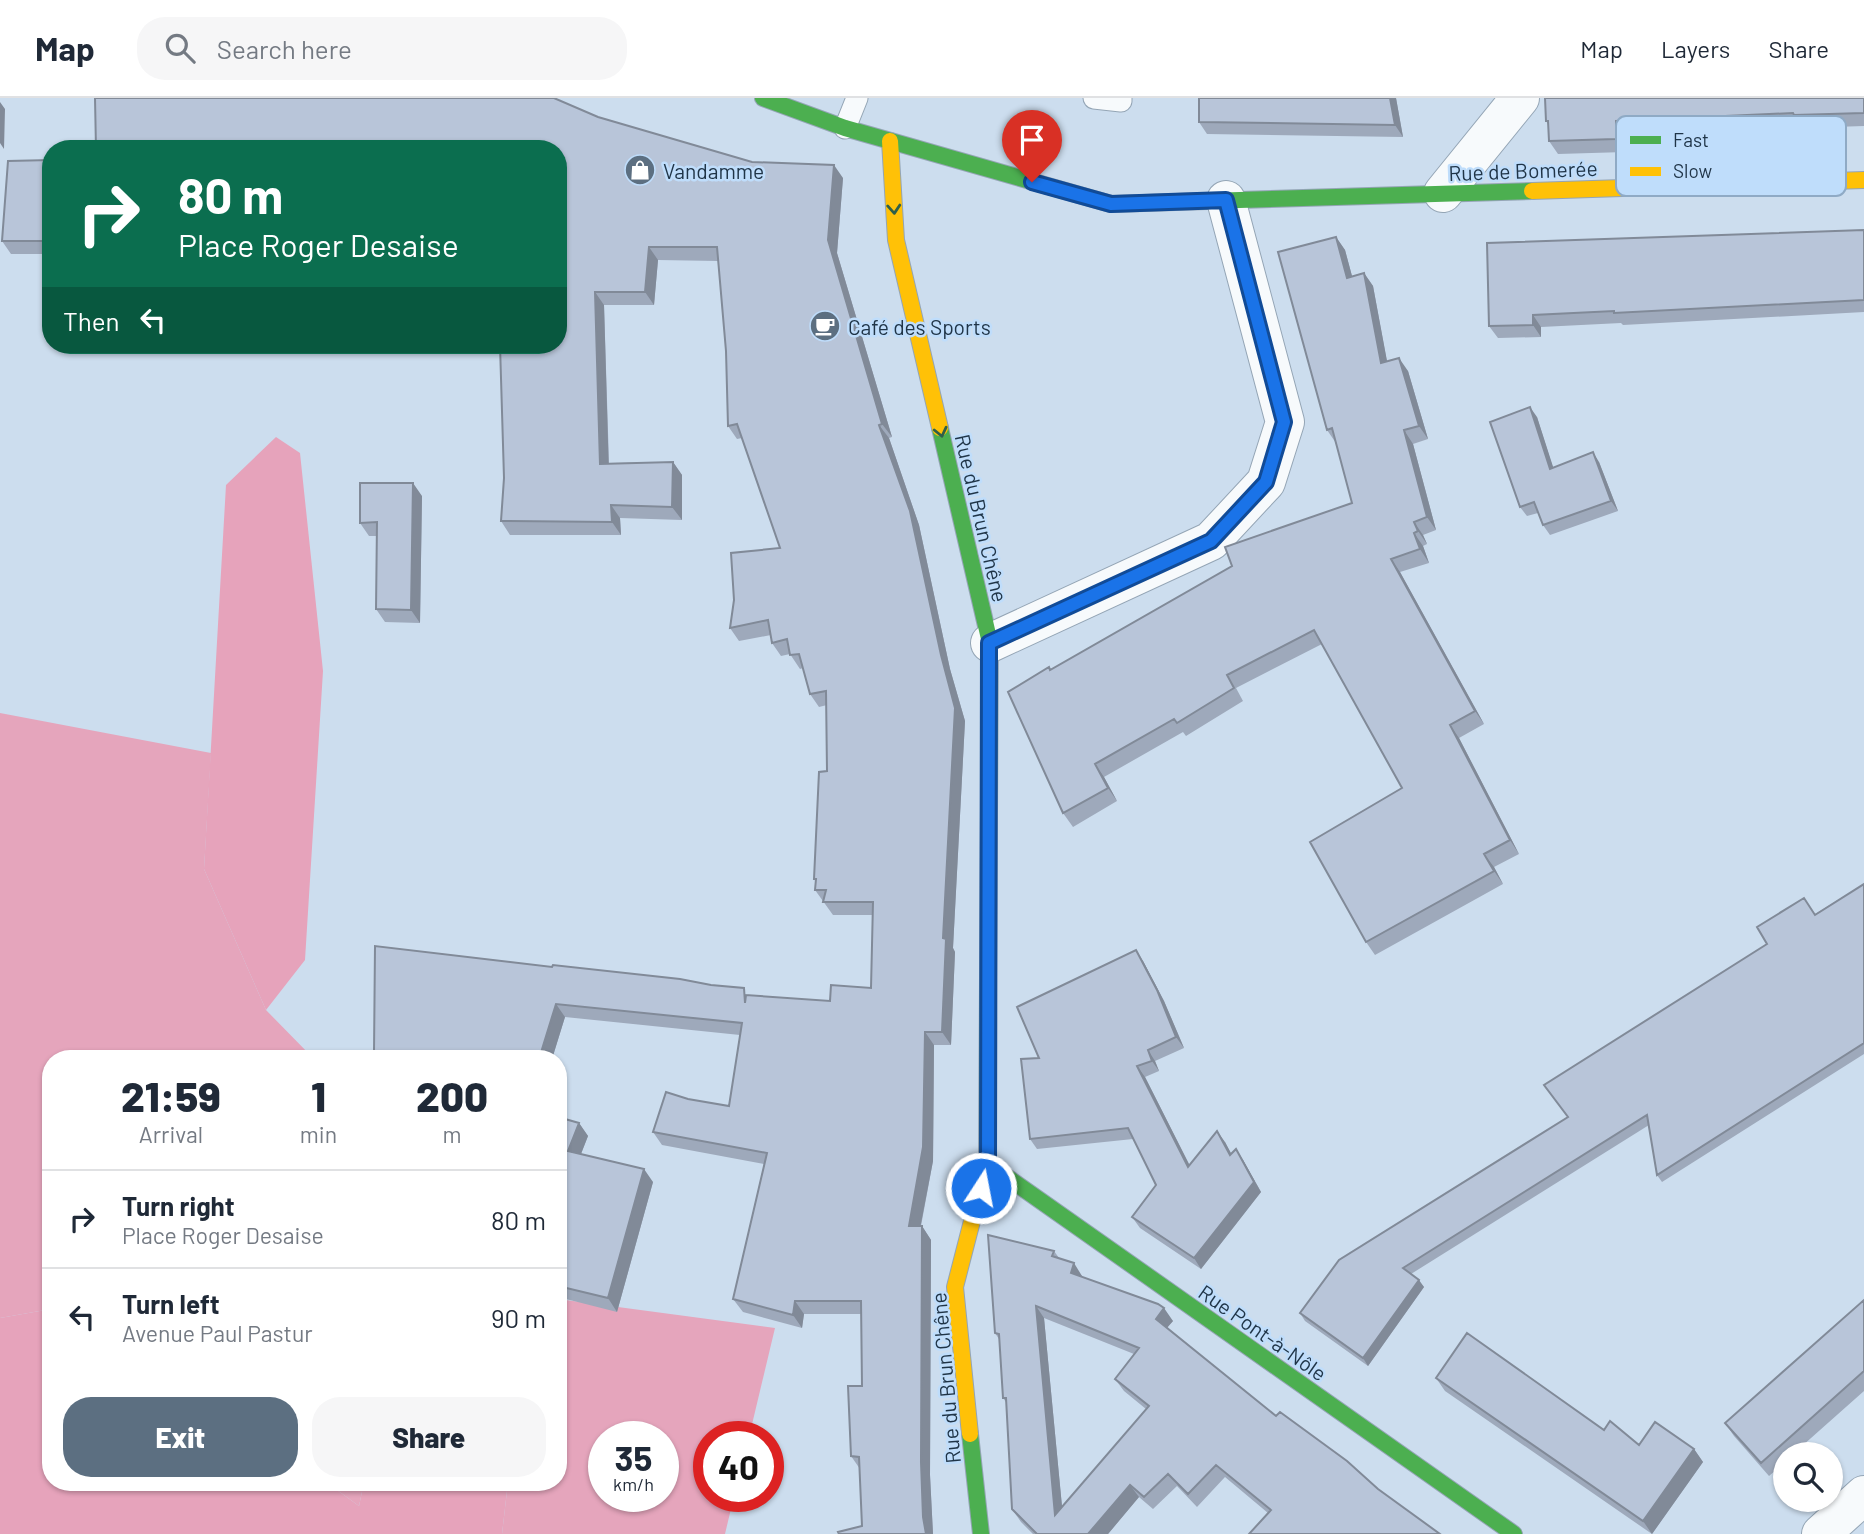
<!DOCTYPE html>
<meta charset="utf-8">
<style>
body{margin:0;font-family:Barlow,sans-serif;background:#f6f6f7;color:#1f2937;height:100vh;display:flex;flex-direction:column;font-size:26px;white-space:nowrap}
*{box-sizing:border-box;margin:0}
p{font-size:23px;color:#747a83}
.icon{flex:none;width:38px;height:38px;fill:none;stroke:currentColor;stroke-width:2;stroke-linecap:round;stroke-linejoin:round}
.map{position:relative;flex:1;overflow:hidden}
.side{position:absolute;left:42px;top:952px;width:525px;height:441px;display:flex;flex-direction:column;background:#fff;border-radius:28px;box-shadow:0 2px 5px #0004}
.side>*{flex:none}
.top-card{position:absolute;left:42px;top:42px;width:525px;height:214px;border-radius:28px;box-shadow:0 2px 5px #0004;background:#0b6e4f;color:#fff;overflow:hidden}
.buttons{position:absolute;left:1773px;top:1344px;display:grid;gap:14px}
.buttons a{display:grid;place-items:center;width:70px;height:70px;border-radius:50%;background:#fff;box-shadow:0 2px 5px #0004;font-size:35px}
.speed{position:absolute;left:588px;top:1323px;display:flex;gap:14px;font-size:35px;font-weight:700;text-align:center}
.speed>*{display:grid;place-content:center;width:91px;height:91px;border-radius:50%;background:#fff;box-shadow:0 2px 5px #0004;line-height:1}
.speed small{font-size:18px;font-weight:400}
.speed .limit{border:10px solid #d22;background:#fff;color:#111}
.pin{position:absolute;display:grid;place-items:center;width:60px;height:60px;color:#fff;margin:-72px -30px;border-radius:50% 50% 50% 0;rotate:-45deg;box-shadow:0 0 7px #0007}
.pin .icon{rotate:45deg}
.me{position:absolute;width:77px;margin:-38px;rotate:11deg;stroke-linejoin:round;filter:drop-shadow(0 0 5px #0008)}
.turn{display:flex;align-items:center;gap:24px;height:147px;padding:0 21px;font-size:32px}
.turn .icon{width:91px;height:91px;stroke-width:2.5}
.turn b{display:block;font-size:49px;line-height:60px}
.then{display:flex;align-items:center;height:66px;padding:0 21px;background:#0003;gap:14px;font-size:26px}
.eta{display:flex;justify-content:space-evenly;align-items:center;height:119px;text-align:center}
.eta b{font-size:42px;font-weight:800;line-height:49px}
.action{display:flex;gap:14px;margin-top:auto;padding:14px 21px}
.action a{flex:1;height:80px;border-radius:28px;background:#5c6f81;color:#fff;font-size:28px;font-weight:800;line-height:80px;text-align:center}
.action a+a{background:#f6f6f7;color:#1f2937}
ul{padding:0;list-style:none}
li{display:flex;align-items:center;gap:21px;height:98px;padding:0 21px;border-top:2px solid #e0e1e3}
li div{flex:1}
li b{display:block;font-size:26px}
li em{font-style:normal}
header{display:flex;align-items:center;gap:42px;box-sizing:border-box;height:98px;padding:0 35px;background:#fff;border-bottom:2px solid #e0e1e3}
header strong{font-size:33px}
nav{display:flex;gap:38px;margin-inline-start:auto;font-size:24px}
.search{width:490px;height:63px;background:#f6f6f7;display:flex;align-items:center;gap:18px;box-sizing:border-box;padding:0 24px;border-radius:28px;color:#747a83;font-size:26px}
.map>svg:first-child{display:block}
.green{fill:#e5a5bc;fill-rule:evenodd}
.forest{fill:#e6a3bb}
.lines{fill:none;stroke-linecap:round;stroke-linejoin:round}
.lane-casing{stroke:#94a5b5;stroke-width:23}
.street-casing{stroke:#94a5b5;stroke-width:40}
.fast-casing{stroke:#94a5b5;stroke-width:18}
.slow-casing{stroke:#94a5b5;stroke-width:18}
.lane{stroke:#f7fafc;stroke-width:21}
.street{stroke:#f7fafc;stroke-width:38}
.fast{stroke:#4caf50;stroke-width:16}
.slow{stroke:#ffc107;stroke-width:16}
.wall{fill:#9ea9bb;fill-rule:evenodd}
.shaded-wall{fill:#818a98}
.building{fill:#b8c5d9;stroke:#818a98;stroke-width:2;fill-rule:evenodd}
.oneway{stroke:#2f5f4a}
.route-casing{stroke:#114b97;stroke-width:18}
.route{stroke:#1a73e8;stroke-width:12}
.labels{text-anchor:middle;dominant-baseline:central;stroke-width:5;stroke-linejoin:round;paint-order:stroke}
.poi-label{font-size:21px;fill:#1f3447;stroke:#bfddfb;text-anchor:start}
.street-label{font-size:21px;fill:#1f3447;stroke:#bfddfb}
.key{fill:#bfddfb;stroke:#8faac5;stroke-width:2}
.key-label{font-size:19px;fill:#1f3447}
</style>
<header>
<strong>Map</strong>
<div class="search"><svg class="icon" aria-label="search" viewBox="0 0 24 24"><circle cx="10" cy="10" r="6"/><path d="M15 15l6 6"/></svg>Search here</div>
<nav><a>Map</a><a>Layers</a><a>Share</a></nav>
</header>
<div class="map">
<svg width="1864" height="1436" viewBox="0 0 1864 1436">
<rect width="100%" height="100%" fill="#cde"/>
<path class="green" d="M0 615 211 655 204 771 266 912 314 961H51V1211L0 1220Z
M558 1201 775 1230 749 1339H709V1398H734L725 1436H502L508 1384H558ZM604 1339H663V1398H604Z
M326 1384H364L359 1408Z"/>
<path class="forest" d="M276 339 300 355 323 573 305 862 266 912 204 771 226 387Z
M51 1211V1384H326L359 1408 364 1384H508L502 1436H0V1220Z"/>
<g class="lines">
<g class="lane-casing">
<path id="lane" d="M1094 0 1121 3V0
M845 30 857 0"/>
</g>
<g class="street-casing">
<path id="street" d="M1443 95 1520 0
M990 545 1211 443 1266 384 1285 324 1226 102
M1821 1436 1864 1397"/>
</g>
<g class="fast-casing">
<path id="fast" d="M763 0 845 30 1111 106 1532 93
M940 330 990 545 987 1048
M987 1065 1514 1436
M970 1336 981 1436"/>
</g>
<g class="slow-casing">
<path id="slow" d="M890 43 896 142 940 330
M1532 93 1864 82
M970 1336 955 1189 987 1065V1048"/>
</g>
<use href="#lane" class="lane"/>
<use href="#street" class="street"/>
<use href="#fast" class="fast"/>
<use href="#slow" class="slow"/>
</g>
<path class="wall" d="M1396 0 1403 39 1207 36 1199 24Z
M1864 0V28L1803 30 1801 28 1625 36V54L1558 56 1549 43 1548 26 1546 23Z
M598 19 752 64 843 80 837 155 892 339 889 340 919 427 950 571 965 623 953 850 955 854 951 947H934L933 1063 921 1128H922L931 1142 930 1377 933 1436H839L862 1428 860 1371 851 1358 862 1288 861 1216H804L802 1230 743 1214 733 1201 764 1066 662 1047 653 1034 688 1001 729 1008 740 937 565 919 552 961H377L375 848 750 897 830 903 871 890 873 817H833L815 792 816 784 814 781 827 673V607L819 609 810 596 803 570 800 571 790 556 781 558 772 545 771 537 739 543 730 530 780 450 742 340 737 341 728 328 726 253 718 163 658 162 654 207H604L609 365 673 364 682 377V422L620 420 621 437H510L501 423 558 51H96Z
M51 62V156H11L2 143Z
M1864 132V214L1623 227 1621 225 1541 229V239L1498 240 1489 228Z
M1336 139 1345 152 1352 178 1364 175 1373 188 1387 264 1408 273 1428 341 1413 346 1436 432 1423 437 1427 446 1423 448 1429 465 1400 474 1484 626 1459 640 1519 756 1494 769 1503 786 1375 857 1366 844 1402 690 1322 546 1236 590 1243 603 1186 638 1183 634 1104 679 1117 703 1073 729 1063 715 1050 572 1352 405 1336 345 1327 332Z
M1537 319 1553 370 1599 364 1618 413 1550 437 1543 427 1538 415 1527 418 1520 409Z
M422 398 420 525 385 524 376 511 377 438H369L360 425Z
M1864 786V956L1662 1084 1657 1077 1649 1027 1411 1176 1424 1189 1368 1268 1305 1223 1300 1215 1568 1020 1767 846 1804 800 1815 816Z
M1143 863 1164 903 1184 950 1155 963 1159 973 1145 979 1190 1068 1225 1044 1231 1056 1243 1062 1261 1094 1201 1171 1140 1130 1132 1119 1156 1087 1133 1041 1037 1051 1030 1041 1039 960Z
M558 1019 579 1025 588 1038 581 1056 653 1084 617 1214 558 1199Z
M1054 1153 1059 1160 1082 1178V1179L1173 1223 1167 1230 1276 1318 1347 1363 1268 1415 1225 1379 1197 1409 1177 1388 1153 1411 1139 1399 1108 1436H1033L1021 1424 1012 1411 1006 1304 1003 1300 999 1241 995 1235ZM1044 1220 1134 1256 1115 1281 1124 1293 1146 1311 1062 1409Z
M1864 1202V1293L1793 1356H1785V1364L1769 1378 1734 1338 1725 1325Z
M1436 1280 1604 1332 1639 1347 1694 1351 1703 1364 1652 1436 1445 1293Z"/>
<path class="shaded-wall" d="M1390 0H1396L1403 39 1395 27Z
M0 4 5 11 4 51 0 45Z
M1616 23 1625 36V54L1616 41Z
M834 67 843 80 837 155 892 339 882 326 828 142Z
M1336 139 1345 152 1356 193 1347 180Z
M649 149 658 162 654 207 645 194Z
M1364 175 1373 188 1390 279 1381 265Z
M595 194 604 207 609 379 600 366Z
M1533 217 1541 229V239L1533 227Z
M1399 260 1408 273 1428 341 1419 328Z
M1530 309 1537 319 1557 381 1550 371Z
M879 327 889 340 919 427 950 571 965 623 953 850 955 854 951 947 942 934 943 840Z
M1404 332 1413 346 1436 432 1427 419Z
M1593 354 1599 364 1618 413 1611 403Z
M673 364 682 377V422L672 409Z
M413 385 422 398 420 525 411 512Z
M611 407 620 420 621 437 612 424Z
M1414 424 1423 437 1427 446 1418 433Z
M1414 435 1423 448 1429 465 1420 451Z
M1391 461 1400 474 1484 626 1475 613Z
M1450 627 1459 640 1519 756 1510 742Z
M1095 666 1104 679 1117 703 1108 690Z
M1484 756 1494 769 1503 786 1494 773Z
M1136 852 1143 863 1164 903 1184 950 1176 939Z
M556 906 565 919 552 961H539Z
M925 934 934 947 933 1063 918 1141 909 1128Z
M1148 952 1155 963 1159 973 1152 963Z
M1137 968 1145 979 1196 1080 1188 1069Z
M579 1025 588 1038 577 1066 568 1053Z
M1217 1033 1225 1044 1238 1068 1230 1057Z
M1236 1051 1243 1062 1261 1094 1201 1171 1194 1160Z
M644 1071 653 1084 617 1214 608 1200Z
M922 1128 931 1142 930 1377 933 1436H926L923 1419 921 1364Z
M1074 1165 1082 1178 1079 1188 1071 1175Z
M1419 1182 1424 1189 1368 1268 1363 1260Z
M795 1203 804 1216 802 1230 793 1217Z
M1036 1208 1044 1220 1064 1429 1055 1417Z
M1164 1210 1173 1223 1164 1233 1156 1221Z
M1694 1351 1703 1364 1652 1436 1643 1423Z
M1130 1387 1139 1399 1108 1436H1088Z"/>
<path class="building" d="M95 0H554L598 19 752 64 834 67 828 142 882 326 879 327 910 413 941 557 955 610 943 840 946 841 942 934H925L923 1049 909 1128H922L921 1364 923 1419 926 1436H839L838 1434 862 1428 859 1359 851 1358 848 1288H862L861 1203H795L793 1217 733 1201 767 1055 653 1034 666 994 688 1001 729 1008 742 925 556 906 539 961H377L374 955 375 848 552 869 553 867 680 881 711 887 744 890 745 905 746 897 830 903 831 887 871 890 873 804H823L826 792H815L816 781H814L819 674 827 673 826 593 810 596 799 556 790 557 787 541 772 545 768 522 730 530 734 502 731 455 780 450 737 326 728 328 726 253 717 149H649L645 194H595L600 366 673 364 672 409 611 407 612 424 501 423 504 380 500 247H558V51H96Z
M1199 0H1390L1395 27 1199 24Z
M1545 0H1864V15L1794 17 1793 15 1616 23V41L1549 43 1548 23H1546Z
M51 62V143H2L8 63Z
M1864 132V202L1614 215V213L1533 217V227L1489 228 1487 145Z
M1336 139 1347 180 1364 175 1381 265 1399 260 1419 328 1404 332 1427 419 1414 424 1418 433 1414 435 1420 451 1391 461 1475 613 1450 627 1510 742 1484 756 1494 773 1366 844 1310 744 1402 690 1314 532 1227 577 1234 590 1177 625 1174 621 1095 666 1108 690 1063 715 1008 594 1049 569 1050 572 1232 468 1225 449 1352 405 1332 330 1327 332 1278 154Z
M1530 309 1550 371 1593 354 1611 403 1543 427 1534 404 1520 409 1490 324Z
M360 385H413L411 512 376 511 377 424 360 425Z
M1864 786V945L1657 1077 1647 1017 1403 1170 1419 1182 1363 1260 1300 1215 1339 1162 1568 1019 1544 987 1767 846 1757 829 1804 800 1815 817Z
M1136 852 1157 892 1176 939 1148 952 1152 963 1137 968 1188 1069 1217 1033 1230 1057 1236 1051 1254 1084 1194 1160 1132 1119 1156 1087 1128 1030 1030 1041 1021 961 1039 960 1017 909Z
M558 1019 579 1025 568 1053 644 1071 608 1200 558 1188Z
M988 1137 1054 1153 1052 1158 1074 1165 1071 1175 1158 1206 1164 1210 1156 1221 1276 1318 1280 1314 1347 1363 1378 1391 1440 1436H1249L1271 1412 1216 1367 1188 1396 1168 1376 1144 1399 1130 1387 1088 1436H1037L1012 1411 1006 1300H1003L999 1236 995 1235ZM1036 1208 1139 1250 1115 1281 1149 1308 1055 1417Z
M1864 1202V1273L1761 1365 1725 1325Z
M1467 1235 1604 1332 1610 1323 1639 1347 1655 1324 1694 1351 1643 1423 1436 1280Z"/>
<defs><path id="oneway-chevron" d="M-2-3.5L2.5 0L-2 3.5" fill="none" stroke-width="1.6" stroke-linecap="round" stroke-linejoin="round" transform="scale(1.75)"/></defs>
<g class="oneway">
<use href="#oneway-chevron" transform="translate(894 111) rotate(86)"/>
<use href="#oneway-chevron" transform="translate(941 334) rotate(77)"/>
</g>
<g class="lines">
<g class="route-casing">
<path id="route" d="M981 1090 988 1065 989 545 1211 443 1266 384 1284 324 1226 102 1111 106 1032 84"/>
</g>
<use href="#route" class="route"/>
</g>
<defs>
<g id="shop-disc" transform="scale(1.575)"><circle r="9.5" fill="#5c6f81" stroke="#bfddfb"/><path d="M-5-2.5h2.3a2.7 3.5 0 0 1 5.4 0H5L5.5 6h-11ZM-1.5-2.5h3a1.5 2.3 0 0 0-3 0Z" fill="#fff"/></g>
<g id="cafe-disc" transform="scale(1.575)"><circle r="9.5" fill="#5c6f81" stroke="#bfddfb"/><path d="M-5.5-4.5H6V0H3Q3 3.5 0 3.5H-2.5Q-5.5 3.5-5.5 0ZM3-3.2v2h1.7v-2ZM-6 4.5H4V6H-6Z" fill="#fff"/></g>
</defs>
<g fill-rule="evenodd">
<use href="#shop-disc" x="640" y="72"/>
<use href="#cafe-disc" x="825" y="228"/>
</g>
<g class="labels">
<g class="poi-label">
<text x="663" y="72">Vandamme</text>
<text x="848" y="228">Café des Sports</text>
</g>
<g class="street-label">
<text transform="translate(1523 72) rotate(-2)">Rue de Bomerée</text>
<text transform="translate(982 420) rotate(77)">Rue du Brun Chêne</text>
<text transform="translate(1263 1234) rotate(35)">Rue Pont-à-Nôle</text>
<text transform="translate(945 1280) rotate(-95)">Rue du Brun Chêne</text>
</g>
</g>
<rect x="1616" y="18" width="230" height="80" rx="10" class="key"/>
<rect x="1630" y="38" width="31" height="8" fill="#4caf50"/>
<rect x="1630" y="69" width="31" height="9" fill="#ffc107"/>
<g class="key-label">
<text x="1673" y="49">Fast</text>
<text x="1673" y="80">Slow</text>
</g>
</svg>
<div class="buttons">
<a><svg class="icon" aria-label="search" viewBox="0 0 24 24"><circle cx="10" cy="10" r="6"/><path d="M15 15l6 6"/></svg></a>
</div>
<div class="speed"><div>35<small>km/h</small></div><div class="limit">40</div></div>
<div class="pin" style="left:1032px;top:84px;background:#d93025"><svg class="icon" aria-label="arrive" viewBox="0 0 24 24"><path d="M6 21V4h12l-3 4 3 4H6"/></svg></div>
<svg class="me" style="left:981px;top:1090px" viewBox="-20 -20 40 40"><circle r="17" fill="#1a73e8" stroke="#fff" stroke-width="3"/><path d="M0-11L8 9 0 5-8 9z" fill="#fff"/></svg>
<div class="top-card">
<div class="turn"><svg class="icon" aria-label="right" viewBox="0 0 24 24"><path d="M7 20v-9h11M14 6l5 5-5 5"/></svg><div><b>80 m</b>Place Roger Desaise</div></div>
<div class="then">Then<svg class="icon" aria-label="left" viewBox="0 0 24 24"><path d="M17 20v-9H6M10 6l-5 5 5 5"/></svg></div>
</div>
<section class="side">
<div class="eta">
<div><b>21:59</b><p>Arrival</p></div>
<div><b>1</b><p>min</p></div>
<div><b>200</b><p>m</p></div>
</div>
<ul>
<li><svg class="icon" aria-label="right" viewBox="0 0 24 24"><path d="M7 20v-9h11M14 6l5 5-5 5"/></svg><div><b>Turn right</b><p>Place Roger Desaise</p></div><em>80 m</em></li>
<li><svg class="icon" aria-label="left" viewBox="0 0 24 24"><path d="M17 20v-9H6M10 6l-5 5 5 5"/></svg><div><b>Turn left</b><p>Avenue Paul Pastur</p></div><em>90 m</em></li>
</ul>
<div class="action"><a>Exit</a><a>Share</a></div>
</section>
</div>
